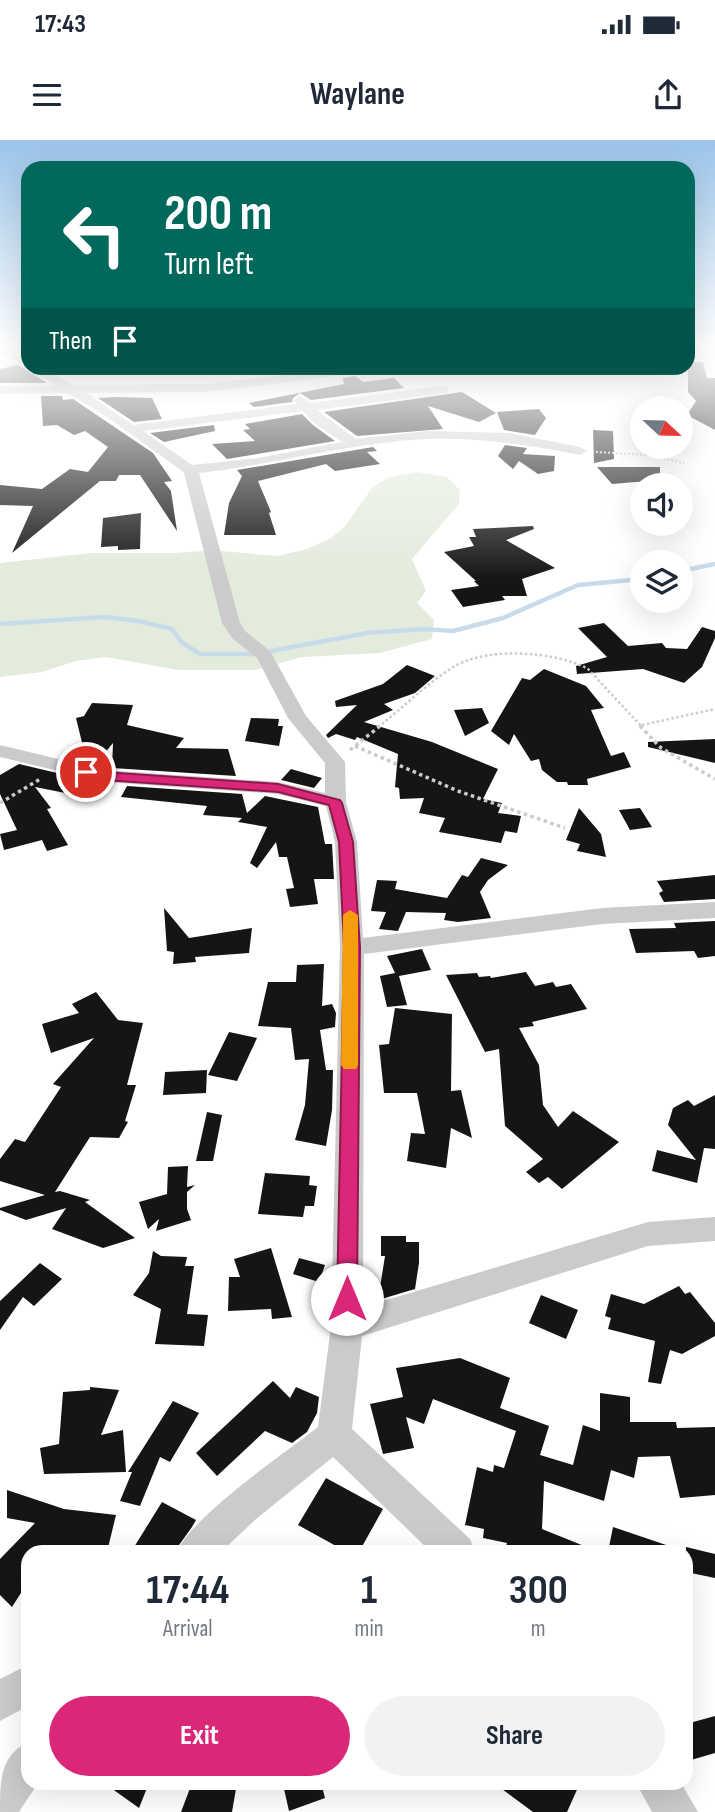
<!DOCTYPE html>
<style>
body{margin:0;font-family:"Sofia Sans Condensed",sans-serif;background:#f2f2f3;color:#1f2937;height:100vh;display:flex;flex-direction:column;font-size:26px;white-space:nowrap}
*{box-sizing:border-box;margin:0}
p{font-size:23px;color:#747a83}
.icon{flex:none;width:38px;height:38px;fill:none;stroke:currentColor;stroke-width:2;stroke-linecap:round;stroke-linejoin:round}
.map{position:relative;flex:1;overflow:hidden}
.details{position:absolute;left:21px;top:1405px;width:672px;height:245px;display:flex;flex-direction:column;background:#fff;border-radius:21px;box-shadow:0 7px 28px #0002}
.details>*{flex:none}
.guide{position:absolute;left:21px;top:21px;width:674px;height:214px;border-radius:21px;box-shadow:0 7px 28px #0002;background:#00695c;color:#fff;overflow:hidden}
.needle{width:46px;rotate:112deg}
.controls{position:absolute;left:630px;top:256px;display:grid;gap:14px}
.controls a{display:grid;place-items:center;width:63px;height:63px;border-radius:50%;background:#fff;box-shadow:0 7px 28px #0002;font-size:35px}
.pin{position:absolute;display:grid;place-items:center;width:60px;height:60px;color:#fff;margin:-30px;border:4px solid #fff;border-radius:50%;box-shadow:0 2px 7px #0007}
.me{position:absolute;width:77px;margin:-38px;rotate:0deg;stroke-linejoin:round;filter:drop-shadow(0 0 5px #0008)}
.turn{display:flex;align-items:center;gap:24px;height:147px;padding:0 28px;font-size:32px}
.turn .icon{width:91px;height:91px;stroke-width:2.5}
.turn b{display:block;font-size:49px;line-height:60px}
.then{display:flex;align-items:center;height:66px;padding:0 28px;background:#0003;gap:14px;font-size:26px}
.eta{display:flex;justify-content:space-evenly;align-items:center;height:119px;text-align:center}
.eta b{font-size:42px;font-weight:700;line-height:49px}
.primary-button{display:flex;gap:14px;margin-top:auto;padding:14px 28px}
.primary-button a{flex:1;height:80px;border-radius:42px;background:#db2777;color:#fff;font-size:28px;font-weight:700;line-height:80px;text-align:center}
.primary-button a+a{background:#f2f2f3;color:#1f2937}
.status{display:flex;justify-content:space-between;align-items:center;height:49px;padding:0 35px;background:#fff;direction:ltr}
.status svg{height:19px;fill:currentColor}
header{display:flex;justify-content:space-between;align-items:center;height:91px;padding:0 28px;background:#fff;font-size:32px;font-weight:700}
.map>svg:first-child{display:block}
.green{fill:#e3ebdc}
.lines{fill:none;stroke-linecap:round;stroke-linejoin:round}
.stream{stroke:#c8dbea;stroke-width:4.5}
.building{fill:#151515}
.path-far2{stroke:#cbcbcb;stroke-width:2;stroke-dasharray:2 2;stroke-linecap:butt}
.path-far1{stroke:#cbcbcb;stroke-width:2.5;stroke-dasharray:2.5 2.5;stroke-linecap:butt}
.path{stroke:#cbcbcb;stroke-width:3.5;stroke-dasharray:3.5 3.5;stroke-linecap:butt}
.minor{fill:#cbcbcb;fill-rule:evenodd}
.route{fill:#db2777;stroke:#8e194d;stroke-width:2}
.slow{fill:#f59e0b}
</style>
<div class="status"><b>17:43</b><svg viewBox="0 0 49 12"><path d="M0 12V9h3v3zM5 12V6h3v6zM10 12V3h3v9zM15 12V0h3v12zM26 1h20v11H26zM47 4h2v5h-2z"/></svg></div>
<header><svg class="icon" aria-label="menu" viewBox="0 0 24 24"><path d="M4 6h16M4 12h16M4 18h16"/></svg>Waylane<svg class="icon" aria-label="share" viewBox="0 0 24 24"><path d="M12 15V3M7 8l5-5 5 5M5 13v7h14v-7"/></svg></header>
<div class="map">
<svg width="715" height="1672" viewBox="0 0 715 1672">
<rect width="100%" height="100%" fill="#fff"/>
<path class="green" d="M417 332 447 337 460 350 459 364 412 419 426 451 417 463 434 480 432 499 380 513 302 517 255 530H178L106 517 76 521 42 532 0 537V423L91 413H176L212 410 277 416 307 409 331 398 345 386 372 348 389 337Z"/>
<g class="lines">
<path class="stream" d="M681 431 715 424
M0 484 104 477 138 481 172 489 181 502 200 514H255L367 493 423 489 453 491 503 478 578 445 642 439"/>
</g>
<path class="building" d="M688 222H703L707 238H715V290L687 275 696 261 688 252Z
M18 225 30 232 47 243H0V229Z
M355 236 363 242 394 238 404 248 435 244 311 260 300 253 293 258 292 262 254 267 249 263 344 244 343 238Z
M462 252 496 273 479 282 428 266 443 289 357 296 324 272Z
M41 256H62L63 260 73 259 153 313 172 341 164 342 171 351 177 391 140 335H119L116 341H100L12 413 33 366 0 365V345L42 349 70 329 88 332 108 307 85 291 74 295 57 285 43 286Z
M115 257 152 258 162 279 134 282 98 258Z
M539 269 546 278 535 295 504 290 497 272Z
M302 274 313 285 335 301 227 319 212 304 255 301 243 290 250 289 245 284Z
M214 285 215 291 164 302 150 293Z
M593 290 613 291 614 319 594 323Z
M505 305 527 308 523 314 555 316 554 331 538 334 519 321 513 329 498 316Z
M373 307 377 311 367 312 380 324 335 331 326 324 258 341 271 372 269 373 276 395H224L229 363 242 336 237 330Z
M597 327H660V340L612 344Z
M141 373 140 409 118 410V406L101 407 103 378Z
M533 386 534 389 506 400 555 428 522 439 527 456H502L505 460 463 467 451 450 479 446 474 441H476L444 412 474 406 469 397H476L473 389Z
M604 483 628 506 662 503 666 508 687 509 702 487 715 491V498L702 527 684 543 643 529 577 534 576 526 607 517 578 488Z
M407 525 435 536 415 553 384 564 393 570 364 582 432 602 498 629 483 659 502 663 498 673 521 676 517 693 505 691 501 703 439 692 445 678 419 673 424 658 400 659 399 648 395 647 398 614 357 597 355 600 336 594 328 598 326 595 357 565 336 567 335 561 383 544Z
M544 529 586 546 604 568 591 570 611 616 624 612 631 627 587 639 588 645H568L567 642H557L542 630 539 619 531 621 514 594 509 605 491 591 522 538 530 540Z
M92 563 133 565 127 585 184 598 176 608 228 609 236 636 112 628 113 603 95 625 87 623 76 578 84 576Z
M482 568 489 583 465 596 454 570Z
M251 578 279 579 278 586H283L279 606 245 601Z
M715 599V623L648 607V602Z
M19 624 57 633 96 657V659L35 647 51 668 47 669 68 705 47 711 42 700 4 710 0 694 17 690 0 654V635Z
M291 629 322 638 314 648 281 640Z
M127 646 242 654 247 673 265 656 318 667 325 704H332L334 739H314L318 764 290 767 286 749 294 748 287 717H279L276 702 257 728 250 723 267 687 238 682 242 678 203 675 207 666 121 657Z
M579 668 601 694 606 717 577 711 580 704 566 700Z
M640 668 652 687 630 690 619 670Z
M481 718 508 725 488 740 480 752 491 778 458 782 444 780 446 773 406 772 398 791 379 789 386 772 371 771 377 740 397 741 395 749 447 758 462 735 468 737Z
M715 735V759L664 762 659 753 663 751 657 741Z
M164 768 189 798 252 788 249 813 195 817 196 822 173 824 174 812 167 811Z
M715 781V816L698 818 694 811 636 813 629 789 676 788 674 783Z
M422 809 431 830 399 836 407 865 387 867 380 836 395 833 387 816Z
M324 824 322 866 332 864 336 873 335 887 320 890 326 930H333L332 970 326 1006 295 1000 305 965 309 919 295 920 291 888 258 886 268 842H296L297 825Z
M526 832 535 846 553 842 556 847 571 844 587 869 532 882 534 886 519 888 539 925 543 965 558 987 573 971 619 1002 562 1049 548 1037 539 1043 526 1032 543 1019 505 986 499 909 485 912 446 835 477 833 479 837 490 836 491 838Z
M96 852 118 880 143 883 127 945H136L125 981 128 982 119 998 90 997 55 1052 60 1051 90 1060 85 1062 135 1098 103 1108 52 1089 66 1068 26 1080 0 1070V1068L45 1055 0 1041V1019L15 999 25 1002 61 947 53 944 94 898 51 913 42 884 79 873 72 864Z
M395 868 452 874 451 951 461 950 472 998 451 988 446 1028 407 1021 411 993 425 994 417 953H384L379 905 389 904Z
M229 892 257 898 237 941 208 935Z
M207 930 206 953 163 955 165 932Z
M715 955V1009L704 1008 697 1043 652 1031 657 1010 696 1020 668 985 673 968 688 960 694 966Z
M207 972 222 975 213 1021H196Z
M188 1026 187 1047 195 1045 187 1052V1069L191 1080 156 1091 159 1079 148 1089 139 1062 167 1054 168 1027Z
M265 1033 310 1036 309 1045 317 1046 314 1066H305L303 1077 258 1074Z
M381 1096H406V1102H419V1123L415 1149 378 1160 385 1116H381Z
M271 1108 292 1177 272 1179 271 1169 228 1171 229 1137H240L234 1119Z
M153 1111 161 1116 187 1117 185 1126H194L187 1174 208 1175 204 1206 155 1204 161 1169 133 1155 149 1133Z
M299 1118 325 1125 319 1142 293 1134Z
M40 1123 62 1139 34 1166 23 1157 0 1190V1161Z
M679 1146 685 1154 690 1152 715 1183V1196L682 1214 670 1210 661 1244 648 1242 655 1201 608 1189 611 1178 605 1176 611 1154 644 1164Z
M541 1155 578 1170 566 1199 529 1183Z
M460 1218 510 1238 500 1268 549 1286 540 1315 573 1325 583 1285 600 1291V1253L630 1257V1282H676L677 1288 715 1287V1355L680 1358 670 1316 638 1317 634 1338 611 1330 604 1361 544 1341 542 1389 599 1412H514L505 1409 507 1403 483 1398 484 1389 465 1385 477 1327 493 1332 494 1325 504 1328 516 1291 433 1259 424 1284 406 1277 414 1308 383 1314 370 1264 403 1257 396 1228Z
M273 1241 290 1258 296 1247 319 1257 317 1273 307 1292 292 1303 265 1291 217 1336 196 1313Z
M90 1247 119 1250 101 1295 123 1290 126 1332 44 1334 40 1308 59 1304 63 1252 90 1250Z
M173 1261 199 1273 170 1322 160 1317 140 1366 120 1361 132 1332H128Z
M326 1338 383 1369 359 1412H347L298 1385Z
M7 1350 64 1369 116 1375 107 1412H28V1442L12 1467 0 1455V1419L35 1383 7 1378Z
M162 1362 196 1380 192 1387 174 1412H131Z
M613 1387 678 1409 677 1412H608Z
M686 1407 715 1414V1438L686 1432Z
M715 1576V1613L691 1620 686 1605V1584Z
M104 1643H149L139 1668Z
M192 1643H237L232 1672H181Z
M299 1643H321L325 1658 289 1671 284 1649Z
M494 1643H580L567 1672H533Z"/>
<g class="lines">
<path class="path-far2" d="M596 312 647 315 684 323"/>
<path class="path-far1" d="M642 585 715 569
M378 587C403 568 428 542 455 526 488 507 556 511 588 529L642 587"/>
<path class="path" d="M640 586 661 608 715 639
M355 606 458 651 565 688
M350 610 380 586
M0 663 42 638"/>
<path class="minor" d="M0 204 28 218V227L0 213Z
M29 228H43L73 245 207 244 342 228H374L368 232 207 252 86 253 133 285 297 264 294 260 300 256 310 263 443 246 448 247V253L317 270 356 299 427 291 509 293 580 307 587 311 580 315C529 305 479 297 426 299 350 303 275 324 199 333L240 483 245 491 270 511 306 576 345 622 346 662 357 702 363 798 602 768 715 762V778L602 784 364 814 363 1167 648 1082 715 1077V1101L648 1106 362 1196 352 1289 470 1399 475 1412H431L333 1317 256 1379 221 1412H177C191 1377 285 1313 318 1287L331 1186 340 807 335 702 326 666 278 654 104 642 0 617V605L104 630 278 642 325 653V623L288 578 257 518 233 499 222 483 184 333 181 330 104 275 68 253 0 254V246H56ZM303 271 314 283 342 302 258 318 192 325 143 291Z
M28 1525V1566L0 1581V1539Z
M28 1602V1643H38L19 1672H0C0 1641 0 1616 28 1602Z
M636 1643H681L698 1672H652Z"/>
</g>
<linearGradient id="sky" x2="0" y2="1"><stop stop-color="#9bc4e9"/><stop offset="0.47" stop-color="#fff"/><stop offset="1" stop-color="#fff" stop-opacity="0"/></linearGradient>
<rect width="715" height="438" fill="url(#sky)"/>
<path class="route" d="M86 628 104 632 278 644 340 660 342 663 353 702 360 807 357 1159 354 1165 347 1168 340 1165 337 1159 344 807 339 702 329 665 278 652 104 640 82 634 80 632Z"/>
<path class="slow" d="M350 770 358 775V925L356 929H344L341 925 343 775Z"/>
</svg>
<div class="controls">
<a><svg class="needle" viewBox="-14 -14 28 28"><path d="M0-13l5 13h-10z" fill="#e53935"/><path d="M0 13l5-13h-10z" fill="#747a83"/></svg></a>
<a><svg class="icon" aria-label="sound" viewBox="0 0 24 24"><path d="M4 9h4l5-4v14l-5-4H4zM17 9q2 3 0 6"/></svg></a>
<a><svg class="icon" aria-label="layers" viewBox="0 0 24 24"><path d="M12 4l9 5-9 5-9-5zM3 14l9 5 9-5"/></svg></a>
</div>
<div class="pin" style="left:86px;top:632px;background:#d93025"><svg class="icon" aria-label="arrive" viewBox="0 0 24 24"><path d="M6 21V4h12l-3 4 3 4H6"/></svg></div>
<svg class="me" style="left:347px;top:1159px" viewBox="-20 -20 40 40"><circle r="19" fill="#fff"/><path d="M0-13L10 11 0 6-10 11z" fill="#db2777"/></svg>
<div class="guide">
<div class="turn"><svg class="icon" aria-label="left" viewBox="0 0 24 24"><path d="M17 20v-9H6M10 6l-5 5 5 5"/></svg><div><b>200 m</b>Turn left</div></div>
<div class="then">Then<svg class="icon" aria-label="arrive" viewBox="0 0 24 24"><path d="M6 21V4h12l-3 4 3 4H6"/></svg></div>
</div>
<section class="details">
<div class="eta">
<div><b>17:44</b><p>Arrival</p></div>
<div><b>1</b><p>min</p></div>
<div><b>300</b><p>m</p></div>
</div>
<div class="primary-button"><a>Exit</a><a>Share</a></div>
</section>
</div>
